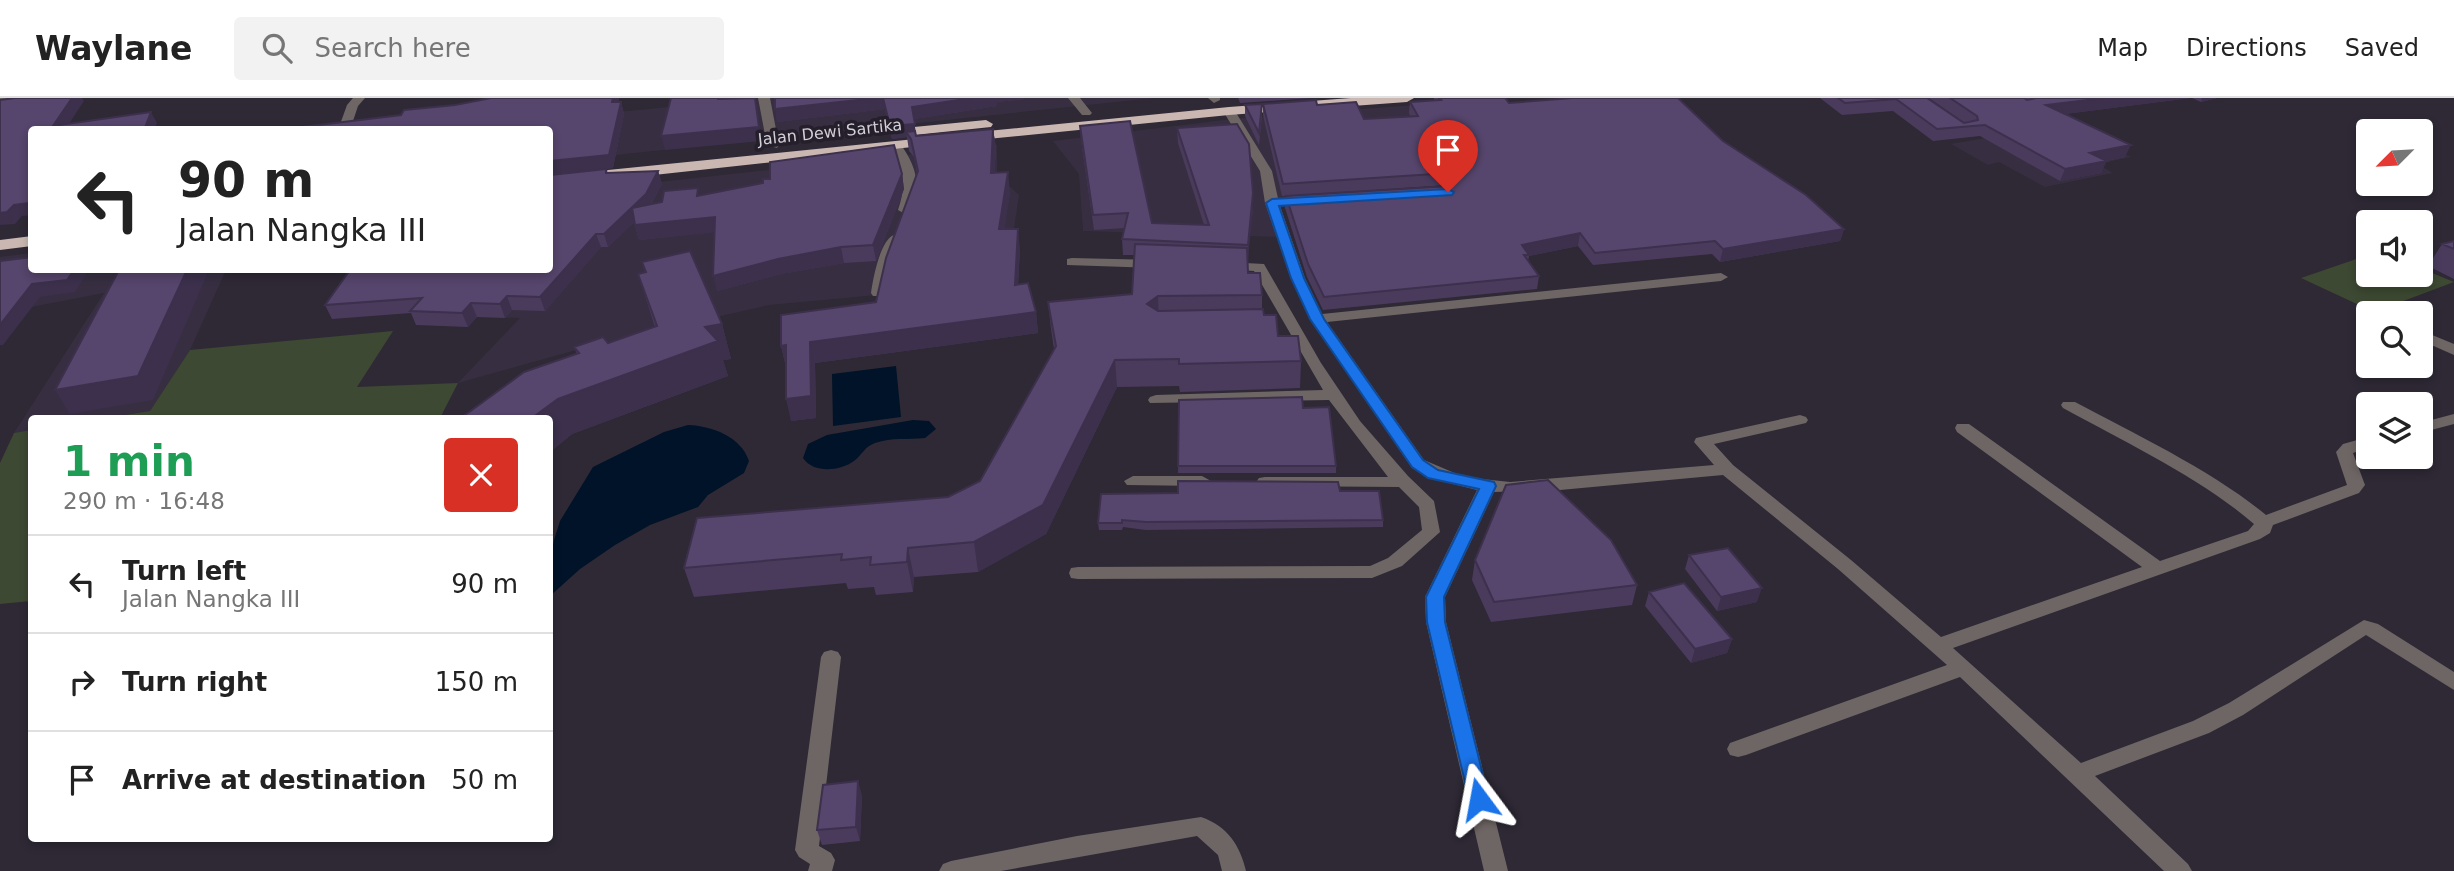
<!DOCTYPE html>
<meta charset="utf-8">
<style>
body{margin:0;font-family:"DejaVu Sans",sans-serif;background:#f2f2f2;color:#222;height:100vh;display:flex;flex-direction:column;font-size:26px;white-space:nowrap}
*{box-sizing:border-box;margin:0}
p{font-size:23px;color:#767676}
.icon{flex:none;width:38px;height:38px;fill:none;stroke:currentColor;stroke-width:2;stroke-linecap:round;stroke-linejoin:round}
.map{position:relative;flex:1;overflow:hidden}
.drawer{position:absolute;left:28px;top:317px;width:525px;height:427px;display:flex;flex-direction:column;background:#fff;border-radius:7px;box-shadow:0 4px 10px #0003}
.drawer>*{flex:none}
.banner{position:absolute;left:28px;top:28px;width:525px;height:147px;border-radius:7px;box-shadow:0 4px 10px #0003;background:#fff;color:#222;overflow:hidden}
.needle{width:46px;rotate:246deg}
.buttons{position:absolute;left:2356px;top:21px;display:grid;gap:14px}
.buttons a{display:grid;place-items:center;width:77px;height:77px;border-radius:7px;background:#fff;box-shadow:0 4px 10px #0003;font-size:35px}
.pin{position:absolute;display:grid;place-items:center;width:60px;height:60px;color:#fff;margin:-72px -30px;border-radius:50% 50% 50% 0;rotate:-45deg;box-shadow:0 0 7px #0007}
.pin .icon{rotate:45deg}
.me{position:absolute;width:77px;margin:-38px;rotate:347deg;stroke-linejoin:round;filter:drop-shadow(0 0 5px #0008)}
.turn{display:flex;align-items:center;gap:24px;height:147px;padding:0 35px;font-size:32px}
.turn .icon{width:91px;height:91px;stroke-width:2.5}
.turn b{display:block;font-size:49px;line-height:60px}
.round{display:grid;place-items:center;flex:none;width:74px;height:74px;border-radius:7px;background:#f2f2f2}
.head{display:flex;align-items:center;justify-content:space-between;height:119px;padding:0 35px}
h1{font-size:42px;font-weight:700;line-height:52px;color:#1e9e55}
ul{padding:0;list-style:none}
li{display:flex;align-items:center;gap:21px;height:98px;padding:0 35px;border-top:2px solid #e0e0e0}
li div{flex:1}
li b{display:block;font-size:26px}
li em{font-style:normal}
header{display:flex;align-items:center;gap:42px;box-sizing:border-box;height:98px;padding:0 35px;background:#fff;border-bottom:2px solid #e0e0e0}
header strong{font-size:33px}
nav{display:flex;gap:38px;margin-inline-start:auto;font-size:24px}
.search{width:490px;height:63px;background:#f2f2f2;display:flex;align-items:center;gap:18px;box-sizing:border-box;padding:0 24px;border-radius:7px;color:#767676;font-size:26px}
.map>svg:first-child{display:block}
.built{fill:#372f41}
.green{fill:#3d4932}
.water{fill:#001328}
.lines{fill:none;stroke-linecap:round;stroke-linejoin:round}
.minor{fill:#6e6664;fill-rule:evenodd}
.highway{fill:#cab7b2;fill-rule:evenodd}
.wall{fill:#4a3b5d}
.shaded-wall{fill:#3c304c}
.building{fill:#56456c;stroke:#3c304c;stroke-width:2}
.route{fill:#1a73e8;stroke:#114b97;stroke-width:2}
.labels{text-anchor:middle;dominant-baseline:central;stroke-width:7;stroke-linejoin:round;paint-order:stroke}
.far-street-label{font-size:16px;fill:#d3cfd7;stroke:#241f2b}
</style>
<header>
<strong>Waylane</strong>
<div class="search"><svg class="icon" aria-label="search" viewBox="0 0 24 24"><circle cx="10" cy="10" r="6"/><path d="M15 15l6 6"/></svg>Search here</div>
<nav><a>Map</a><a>Directions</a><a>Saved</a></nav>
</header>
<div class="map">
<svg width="2454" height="773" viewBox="0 0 2454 773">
<rect width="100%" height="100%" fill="#2e2935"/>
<path class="built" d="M760 0H1154L550 64V32L488 27Z
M1455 4 1394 84 1403 97 1268 103 1278 139 1083 133 1079 76 1053 43 1232 21Z
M2073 31 2131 59 2097 66 2113 75 2045 89 1999 64 1988 67 1951 46 2032 32Z
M997 47V77L1019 97 1006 185 769 207 594 247 458 285 520 220 462 218 550 172V96Z
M31 155 32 172H226L190 252 150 313 106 320H32L31 332 14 335 104 195 0 215V159Z"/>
<path class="green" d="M2368 157V177H2420V170L2454 184 2374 214 2301 180Z
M393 233 357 289 458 285 440 320H106L150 313 190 252Z
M31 332V503L0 506V365L14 335Z"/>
<path class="water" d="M896 268 901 319 833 328 832 276Z
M913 322 929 323 936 331 925 340C908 342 892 339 875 345 864 349 863 356 854 363 840 373 814 376 803 360L808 346 827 337Z
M688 327C713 328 741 339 749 363L744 375 708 397 698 409 650 427 615 447 580 471 550 498V462L554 442 560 423 593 369 664 334Z"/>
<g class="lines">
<path class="minor" d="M0 0H15L0 4Z
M353 0H365L358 8 350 32H338L347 7Z
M758 0H770L779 47 777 50 767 47Z
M1068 0H1080L1092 15 1090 17H1082Z
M1208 0H1220V2L1214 5Z
M1229 10 1235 13 1272 73 1279 105 1305 180 1322 216 1721 175 1728 179 1721 183 1327 224 1424 362 1464 379 1510 384 1714 367 1694 344 1696 340 1800 317 1806 319 1808 322 1806 325 1714 346 1733 367 1851 462 1941 539 2142 469 1957 334 1955 330 1957 326H1969L2160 463 2248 433 2254 426C2201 380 2125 344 2063 310L2061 307 2063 304H2075C2135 336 2213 373 2266 417L2347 387 2336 354 2343 346 2368 339V350L2353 355 2365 387 2359 395 2273 427 2270 435 2260 441 1953 550 2081 665 2193 623 2229 605 2364 522 2378 526 2454 574V592L2366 537 2243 617 2209 635 2095 678 2188 766 2192 773H2164L1960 579 1746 657 1738 659 1730 657 1727 651 1730 645 1947 567 1838 471 1723 377 1560 392 1494 394 1445 499 1446 524 1508 773H1484L1426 524 1425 499 1477 392 1433 381 1412 370 1310 221 1291 180 1265 105 1260 73 1223 13Z
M895 43 899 44C916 67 923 89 910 115L905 116 898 112C907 86 904 69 889 47Z
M894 137 901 141 883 198H873L871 195C873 181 880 142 894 137Z
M1072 160 1156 162 1163 166 1156 170 1067 167V161Z
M1226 164 1264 166 1321 265 1360 323 1408 378 1434 403 1440 434 1402 468 1372 480 1078 481 1071 480 1069 475 1071 470 1078 469 1370 468 1388 460 1422 432 1419 409 1399 389 1259 388 1256 384 1259 380 1265 379H1388L1329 302 1150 305 1148 302 1150 299 1156 297 1323 292 1254 173 1221 171 1219 168Z
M2420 232 2454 246V257L2420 242Z
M2454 316V326L2420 335V325Z
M1133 378H1202L1211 383 1202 388 1127 387 1124 383Z
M831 552 838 554 841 559 819 748 831 755 835 762 832 773H808L810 766 799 759 795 752 821 559 824 554Z
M1201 719C1228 728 1240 748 1246 773H1222L1218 757 1197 738 1001 773H939L943 766 951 763 1077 738Z"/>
<path class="highway" d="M1351 0H1414L1407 4 1229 17 967 43 960 39 967 35 1229 9Z
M986 22 993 26 991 29 914 37 907 33 914 29Z
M935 39 940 40 942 43 940 46 608 82 600 77 608 72Z
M32 138V148L0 152V142Z"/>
</g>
<path class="wall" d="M491 0H619L618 4H621L624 16 613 70 550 77 606 71 608 75 658 73 662 86 651 106 700 97 902 76 904 91 876 163 844 165 781 176 717 193 714 134 639 142 634 124 608 149H601L545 213 512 212 505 220 477 219 468 229 416 227 411 215 332 221 325 207 550 172V32L401 17Z
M775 0H1024V1L997 4V8L914 21 916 38 993 31 996 50 994 75 1010 94 1004 131 1020 151 1018 186 1036 214 1038 235 815 265 816 320 791 323 786 269 781 248 876 204 917 75 914 59 909 53 907 39 892 41 885 11 777 24Z
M1238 0H1311L1240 5Z
M1434 0H1505L1509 5 1723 43 1844 131 1840 143 1720 164 1712 156 1593 167 1578 148 1529 158 1528 163 1539 178 1537 191 1323 212 1307 179 1285 110 1286 98 1449 88 1448 87 1282 98 1263 17V6L1317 7 1364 21 1410 18 1409 15 1410 4 1434 3Z
M1820 0H1927L1964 25H1965L1929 0H2190L2065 16 2125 59 2106 63 2101 75 2060 83 1980 38 1933 43 1893 13 1842 17Z
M2192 0H2217L2201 4Z
M1262 6V17L1259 47 1245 18V7Z
M1080 28 1152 125 1204 127 1178 45 1177 30 1253 95V110L1247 163 1248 175 1262 197V211L1264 217 1278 238 1301 263 1300 290 1180 294 1179 288 1117 289 1046 436 978 474 914 479 913 494 876 497 874 489 848 491 846 485 694 499 684 470 948 399 980 383 1054 251 1051 231 1048 204 1132 196 1134 157H1123L1122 141 1124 130 1094 132 1081 42Z
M2454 143V181L2428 168 2442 146Z
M642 164 722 226 731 261 723 262 728 278 572 336 550 354V320L577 256 574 249 608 245 655 229 638 176 645 175Z
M1179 302 1303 310 1336 368V375H1178Z
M1340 393 1383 422V429L1146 432 1123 429 1122 432H1099L1098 425Z
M1689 457 1757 504 1717 513 1685 471Z
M1475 462 1637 487 1632 507 1491 524 1472 482Z
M1649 494 1732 541 1727 555 1691 565 1645 508Z
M862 697 860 743 822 747 817 732Z"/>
<path class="shaded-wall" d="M72 0H82L84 3 65 32 53 28Z
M613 0H619L615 16 612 4Z
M755 0 762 43 665 52 661 38Z
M877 0H883L885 11 777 24 775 11Z
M972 0H1024V1L997 4V8L914 21 916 38 906 34 907 39 892 41 890 28 912 9Z
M2104 0H2190L2042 19 2046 7Z
M2202 0H2217L2201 4Z
M621 4 624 16 613 70 550 76V78V63Z
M151 14 157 25 154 32H144Z
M993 31 996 50 994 94 991 75Z
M2131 47 2125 59 2085 67 2090 55Z
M2107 63 2101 75 2060 83 2065 71Z
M658 73 662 86 649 109 608 149 604 136Z
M1008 74 1010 94 1002 151 999 131Z
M902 76 904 91 876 163 873 147Z
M1253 95V110L1248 163V147Z
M32 99V117L22 118 15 126 0 127V115L14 107Z
M715 119 719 134 639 142 635 127Z
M1018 131 1020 151 1017 207 1015 187Z
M1844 131 1840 143 1720 164 1723 151Z
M1580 135 1578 148 1529 158 1522 147Z
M596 136 601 149 545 213 540 199Z
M841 149 844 165 781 176 717 193 713 178 778 161Z
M74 172H89L75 194 40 199 3 247H0V227L32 186Z
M187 172H209L153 302 70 316 55 292Z
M507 198 512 212 505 220 500 206Z
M1158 198 1159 224 1147 206Z
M471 205 477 219 468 229 462 215Z
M1036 214 1038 235 815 265 816 320 791 323 786 301 810 244Z
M722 226 731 261 723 262 728 278 572 336 550 354V320H532L558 301 705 229Z
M786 247V269L781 248Z
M1115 262 1117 289 1046 436 978 474 974 444Z
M908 450 914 479 913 494 907 464Z
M1762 490 1757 504 1717 513 1721 499Z
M1732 541 1727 555 1691 565 1695 551Z
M858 683 862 697 860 743 856 729Z"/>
<path class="building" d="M15 0H72L53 28 151 14 144 32H32V99L29 105 14 107 7 114 0 115V2Z
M491 0H613L612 4H621L609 57 550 63V32H293L294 30 401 17 404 12 455 7Z
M671 0H718V1L755 0 759 29 661 38Z
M775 0H877L775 11Z
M883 0H972L912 9 915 26 890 28Z
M1439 0H1505L1509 5 1572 0H1678L1723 43 1806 97 1844 131 1723 151 1715 143 1595 155 1580 135 1522 147 1529 157H1524L1539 178 1324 199 1308 166 1286 98 1450 88 1458 81 1449 75 1283 86 1263 6 1316 2 1317 7 1356 4 1364 21 1418 18 1410 4 1441 2Z
M1838 0H1927L1964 25 1978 22 1977 18 1950 0H2024L2027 2 2036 0H2104L2046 7 2131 47 2090 55 2107 63 2065 71 1985 27 1937 31 1896 1 1845 5Z
M1262 6 1259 35 1245 7Z
M1130 23 1152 125 1209 127 1177 30 1237 26 1249 46 1253 95 1248 147 1122 141 1128 115 1093 117 1080 28Z
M993 31 991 75 1008 74 999 131H1018L1015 187 1028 185 1036 214 810 244 811 298 786 301V247L781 248V217L876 204 886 160 918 73 911 41 906 34 915 33 916 38Z
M894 47 902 76 873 147 841 149 778 161 713 178 715 119 635 127 632 110 662 104 664 93 698 90 697 98 763 85V81H770V64Z
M606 71V75L658 73 646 96 604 136H596L540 199 507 198 500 206 471 205 462 215 410 213 422 200 325 207 350 172H550V77Z
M2454 143V151L2442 146Z
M1135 146 1247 150 1248 175H1260L1262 197 1158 198 1147 206 1158 213 1263 211 1264 217H1276L1278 238H1298L1301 263 1179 266V261L1115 262 1043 407 974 444 908 450 907 464 870 467 871 459 841 462 842 456 684 470 697 420 948 399 980 383 1056 248 1048 204 1132 196Z
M690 153 722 226 705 229 718 243 558 301 532 320H461L524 274 579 255 574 249 603 239 608 245 657 228 638 176 646 174 642 164Z
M32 159V172H74L67 182 32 186 0 227V163Z
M119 172H187L138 278 55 292Z
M1302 299 1303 310 1329 309 1336 368H1178L1179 302Z
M1548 382 1611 442 1637 487 1494 504 1475 462 1506 387Z
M1178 383 1338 384 1340 393H1379L1383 422 1146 424 1122 422V425H1098L1101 396 1178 395Z
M1728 450 1762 490 1721 499 1689 457Z
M1684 485 1732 541 1695 551 1649 494Z
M858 683 856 729 817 732 823 687Z"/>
<path class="route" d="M1448 91 1454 94 1452 97 1279 108 1304 180 1324 221 1423 362 1438 372 1494 384 1496 388 1444 499 1445 524 1489 701 1486 707 1479 710 1472 707 1469 701 1427 524 1426 499 1479 391 1428 380 1412 369 1310 221 1291 180 1266 105 1272 101Z"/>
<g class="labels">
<g class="far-street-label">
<text transform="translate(830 34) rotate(-6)">Jalan Dewi Sartika</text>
</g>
</g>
</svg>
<div class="buttons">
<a><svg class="needle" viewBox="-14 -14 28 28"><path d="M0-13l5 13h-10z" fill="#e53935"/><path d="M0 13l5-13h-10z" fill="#767676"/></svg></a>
<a><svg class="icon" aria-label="sound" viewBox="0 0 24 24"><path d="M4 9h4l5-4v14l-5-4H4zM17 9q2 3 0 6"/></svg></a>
<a><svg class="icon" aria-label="search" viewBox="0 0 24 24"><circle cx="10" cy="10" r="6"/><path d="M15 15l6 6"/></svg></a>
<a><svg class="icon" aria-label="layers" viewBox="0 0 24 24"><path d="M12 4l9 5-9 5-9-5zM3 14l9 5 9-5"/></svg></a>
</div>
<div class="pin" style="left:1448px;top:94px;background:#d93025"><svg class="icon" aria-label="arrive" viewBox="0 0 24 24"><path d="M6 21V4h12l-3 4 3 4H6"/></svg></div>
<svg class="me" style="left:1479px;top:701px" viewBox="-20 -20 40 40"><path d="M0-17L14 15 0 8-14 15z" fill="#1a73e8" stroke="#fff" stroke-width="4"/></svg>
<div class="banner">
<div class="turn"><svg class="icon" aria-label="left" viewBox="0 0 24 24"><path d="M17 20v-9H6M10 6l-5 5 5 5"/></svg><div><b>90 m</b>Jalan Nangka III</div></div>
</div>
<section class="drawer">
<div class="head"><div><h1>1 min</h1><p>290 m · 16:48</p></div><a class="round" style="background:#d93025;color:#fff"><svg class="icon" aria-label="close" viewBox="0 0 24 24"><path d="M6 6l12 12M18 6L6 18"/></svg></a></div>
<ul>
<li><svg class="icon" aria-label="left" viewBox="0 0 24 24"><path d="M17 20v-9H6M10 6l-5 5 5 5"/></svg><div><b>Turn left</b><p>Jalan Nangka III</p></div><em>90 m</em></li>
<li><svg class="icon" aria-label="right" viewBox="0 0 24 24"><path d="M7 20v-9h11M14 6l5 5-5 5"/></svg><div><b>Turn right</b></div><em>150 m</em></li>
<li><svg class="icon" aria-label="arrive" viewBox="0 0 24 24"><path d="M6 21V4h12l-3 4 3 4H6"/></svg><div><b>Arrive at destination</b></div><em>50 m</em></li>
</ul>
</section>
</div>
